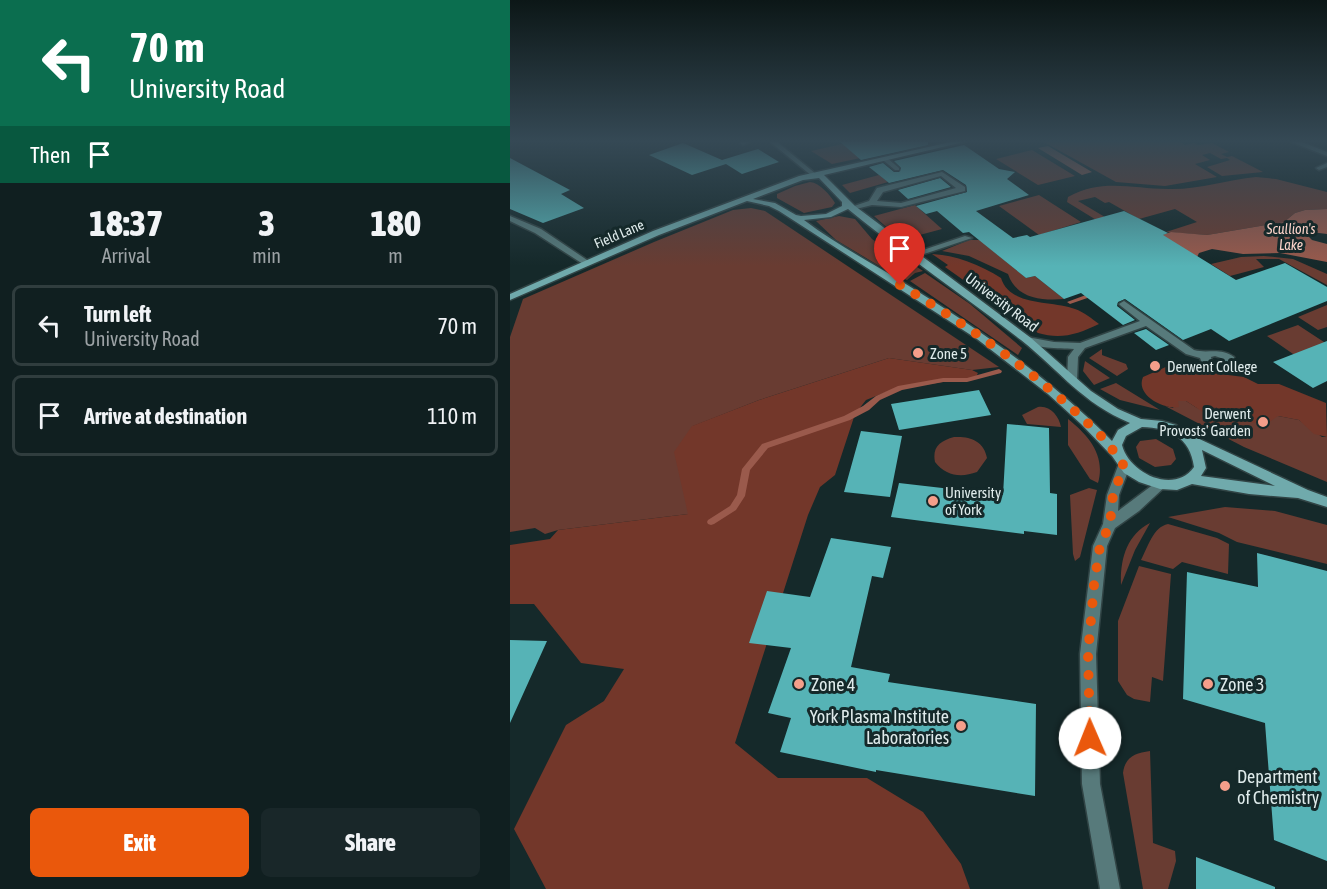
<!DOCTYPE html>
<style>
body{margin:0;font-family:"Asap Condensed",sans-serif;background:#192729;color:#f1f3f6;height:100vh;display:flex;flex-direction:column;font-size:22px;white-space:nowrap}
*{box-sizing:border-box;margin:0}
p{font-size:20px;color:#9ca2a5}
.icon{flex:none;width:33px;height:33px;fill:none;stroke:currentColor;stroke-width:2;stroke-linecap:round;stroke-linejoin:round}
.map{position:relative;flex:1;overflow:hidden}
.panel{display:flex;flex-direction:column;background:#101f20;width:510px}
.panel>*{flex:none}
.hud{background:#0b6e4f;color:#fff;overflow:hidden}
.pin{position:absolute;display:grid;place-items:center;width:51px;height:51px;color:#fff;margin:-62px -26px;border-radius:50% 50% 50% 0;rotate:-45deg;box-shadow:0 0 6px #0007}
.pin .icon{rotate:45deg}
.me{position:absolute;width:66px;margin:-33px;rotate:359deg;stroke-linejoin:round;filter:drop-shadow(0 0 4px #0008)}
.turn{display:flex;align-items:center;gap:21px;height:126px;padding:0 30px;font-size:27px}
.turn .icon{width:78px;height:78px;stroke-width:2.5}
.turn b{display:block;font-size:42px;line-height:51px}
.then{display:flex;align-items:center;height:57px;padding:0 30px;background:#0003;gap:12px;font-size:22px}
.eta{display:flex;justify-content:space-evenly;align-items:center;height:102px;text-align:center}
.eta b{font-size:36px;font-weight:800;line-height:42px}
.action{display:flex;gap:12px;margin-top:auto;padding:12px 30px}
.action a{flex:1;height:69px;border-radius:9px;background:#ea580c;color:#fff;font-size:24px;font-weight:800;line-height:69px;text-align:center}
.action a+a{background:#192729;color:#f1f3f6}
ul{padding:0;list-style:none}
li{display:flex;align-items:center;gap:18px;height:81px;margin:0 12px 9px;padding:0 18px;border:3px solid #303d3e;border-radius:9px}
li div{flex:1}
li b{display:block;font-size:22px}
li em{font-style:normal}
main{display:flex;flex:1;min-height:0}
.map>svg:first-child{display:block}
.green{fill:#693c32}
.forest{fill:#73372a}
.water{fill:#9a5a4c}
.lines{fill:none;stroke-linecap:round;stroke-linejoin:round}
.stream{fill:#9a5a4c;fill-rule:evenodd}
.building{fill:#56b3b6}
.lane-casing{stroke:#314445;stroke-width:3}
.street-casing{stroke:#314445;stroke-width:3}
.secondary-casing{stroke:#314445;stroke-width:3}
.lane{fill:#577a7b;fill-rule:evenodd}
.street{fill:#577a7b;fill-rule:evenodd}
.secondary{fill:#70aaac;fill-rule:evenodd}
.route{stroke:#ea580c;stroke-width:10;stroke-dasharray:0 18}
.poi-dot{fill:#f49e8a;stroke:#15292a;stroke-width:2}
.labels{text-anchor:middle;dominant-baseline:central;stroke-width:6;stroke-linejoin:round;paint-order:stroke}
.far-water-label{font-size:14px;font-style:italic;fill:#fcd4ca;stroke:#15292a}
.far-street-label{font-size:14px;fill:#dfebeb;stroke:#15292a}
.street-label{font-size:15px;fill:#dfebeb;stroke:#15292a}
.poi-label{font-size:15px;fill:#dfebeb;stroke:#15292a;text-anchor:start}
.near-poi-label{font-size:18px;fill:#dfebeb;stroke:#15292a;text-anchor:start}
</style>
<main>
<section class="panel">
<div class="hud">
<div class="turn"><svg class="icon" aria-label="left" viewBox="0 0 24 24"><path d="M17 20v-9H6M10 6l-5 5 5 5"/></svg><div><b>70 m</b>University Road</div></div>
<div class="then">Then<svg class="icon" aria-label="arrive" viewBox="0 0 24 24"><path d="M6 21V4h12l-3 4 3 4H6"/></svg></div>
</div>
<div class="eta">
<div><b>18:37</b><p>Arrival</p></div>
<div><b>3</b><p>min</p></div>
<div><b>180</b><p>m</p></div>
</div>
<ul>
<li><svg class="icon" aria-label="left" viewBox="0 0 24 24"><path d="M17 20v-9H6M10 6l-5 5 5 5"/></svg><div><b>Turn left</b><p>University Road</p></div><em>70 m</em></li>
<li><svg class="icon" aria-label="arrive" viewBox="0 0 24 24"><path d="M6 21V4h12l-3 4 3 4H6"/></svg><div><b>Arrive at destination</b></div><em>110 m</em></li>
</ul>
<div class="action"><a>Exit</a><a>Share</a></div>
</section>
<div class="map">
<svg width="817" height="889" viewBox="0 0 817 889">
<rect width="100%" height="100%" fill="#15292a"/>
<path class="green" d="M345 141 379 152 322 164 301 151Z
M532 141H669L675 145 684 143 688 145 702 143 719 152 711 154 717 157 722 156 753 172 712 176 697 167 720 160 717 158 711 159 700 153 692 155 700 160 685 164 707 177 655 186 606 182Z
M522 150 565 176 528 185 486 159Z
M369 175 378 182 340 193 332 185Z
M746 177 766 179 817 192V209L795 210 785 213 774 222 697 235 656 232 687 222 665 209 629 219 599 202 595 203 585 197 568 201 610 226 601 229 557 202 558 197C592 178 622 189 658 189 688 190 717 180 746 177Z
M300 182C310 183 320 195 325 203L322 207 294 213 267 198V194L285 186Z
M529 195 571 222 529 235 489 206Z
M405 205 432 229 391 240 364 216Z
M241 208 255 211 489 367 462 370 379 358 249 400 183 426 178 514 48 530 35 534 25 528 0 532V337L13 299 144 242 223 210Z
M329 216 345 219 362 239 396 263 404 265 413 271 405 273 397 280 386 276 326 240 306 221Z
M459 240H485L477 246 516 278 525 276 554 299C531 301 506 298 498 274L459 256 432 251Z
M754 256 783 259 817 274V285L769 259H746L754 267 720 276 701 264 731 257Z
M415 273 460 304 512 348 508 355 400 281Z
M817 305V327L808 330 788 317Z
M788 325 817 344 786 356 757 336Z
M592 349V355L616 364 618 369 607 376 579 358Z
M575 361 600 378 584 385 573 371Z
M606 383 650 410 610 400 590 389Z
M668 400 676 401C692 411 687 410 706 407L713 414 726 410 730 417 768 416 789 420 812 437H817V482L734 447 655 406 663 408Z
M528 407C540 405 549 416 551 427L517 424 512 415Z
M558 419C578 435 596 455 588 483L580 479 558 445Z
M444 437C460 436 474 441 477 458L467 472C451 478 436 476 425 462 422 447 430 441 444 437Z
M646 439 663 449 666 459 661 465 645 467 629 458 626 447 630 441Z
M579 488 587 490 570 557 565 561 563 554 560 495Z
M715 507 765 511 817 525V564L727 542 709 533 658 517Z
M640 523 625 550 611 585C610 561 616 535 640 523Z
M658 524 707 538 719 544 718 574 672 562 663 569 631 560C638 547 643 527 658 524Z
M629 566 661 574 653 681 642 677 640 702 624 699 617 695 608 681V621Z
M640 751 643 843 665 851 666 861 658 889H633L613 773C615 757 625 753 640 751Z"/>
<path class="forest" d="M422 254C445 255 471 265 491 278 500 307 543 300 565 309 574 312 582 319 589 324 568 334 551 340 528 333L435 267 438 265Z
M379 358 462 370 468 373 466 377 381 390 356 400 345 414 325 475 310 487 298 515 225 743 268 778H357L413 812 451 864 460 889H36L4 829 56 725 94 701 114 669 71 663 24 604H0V545L40 539 48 530 178 514 164 452 182 426 249 400Z
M658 366 667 373 682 366H691L710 374 734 377 748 384H769L816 403 817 437 804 434 789 420 768 416 755 425 735 421 726 410 713 414 706 407 693 412 676 401H668L669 407C654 410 625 395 633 377Z"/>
<path class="water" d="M538 146 582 172 572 175 528 148Z
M817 209V234L801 232 798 236 802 240 817 244V262L770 253 733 254 702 249 689 253 687 257 616 247 661 232 697 235 774 222 785 213 795 210Z"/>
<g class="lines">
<path class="stream" d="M584 292 586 293V295L560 304 557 302Z
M489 369 492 371 491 373 457 382H433L392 390 370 400 359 410 340 420 258 448 240 470 235 496 226 510 204 524 201 525 198 524 197 522 198 520 220 506 227 495 232 469 252 444 334 416 353 406 366 396 388 386 433 378H457Z"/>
</g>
<path class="building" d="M329 141H418V145L351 160Z
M173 143 212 160 248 149 269 162 232 174 216 164 182 175 139 155Z
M454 145 489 169 505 172 497 179 519 195 466 211 503 238 517 235 520 237 614 211 658 233 653 235 726 280 775 263 817 287V301L719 341 701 329 673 340 615 299 608 302 607 306 625 320 613 325 571 293 554 299 525 276 516 278 459 232 453 233 427 211 416 214 406 206 457 192 456 185 433 170 379 183 359 167 373 163 384 172H389L391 168 384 161Z
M0 158 60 190 51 194 74 208 33 223 0 209Z
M430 178 441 187 398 199 388 190Z
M636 329 659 345 646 350 624 333Z
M817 341V381L803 388 763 362Z
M469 390 481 415 389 430 381 404Z
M497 424 539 428 540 493 547 494V535L514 531V534L381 517 389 483 493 495Z
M351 431 392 436 380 497 334 492Z
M321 538 381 547 373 578 362 576 341 667 380 674 378 682 526 704 525 796 366 770V772L270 752 281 718 258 713 281 648 239 643 257 591 300 597Z
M747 553 817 571V861L764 840 755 723 673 699 677 572 748 587Z
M0 640 37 641 0 723Z
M686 857 765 887V889H686Z"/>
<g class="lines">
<g class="lane-casing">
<path id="lane" d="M232 141H242L233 145 230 143Z
M373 158H377L389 168V170H385L373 160Z
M817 163V167L809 170 806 168Z
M432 172 455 187V191L391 207 362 205 342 210 338 208 359 201 367 188ZM431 176 446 188 391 203 367 201 373 192Z
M455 236 462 238 405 257 398 255Z
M614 301 684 350C698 354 710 347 724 357L726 365C716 377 695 374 690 358L676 354 636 326 575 348 568 357 567 381 562 385 557 381 558 357 564 349C548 348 525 349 512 340L517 337 544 342 570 343 630 321 611 306 609 304ZM705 356 714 359 716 364C709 368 702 364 701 357Z"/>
</g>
<g class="street-casing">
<path id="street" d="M259 141H266L306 174V176H302Z
M779 141H789L817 152V156Z
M0 216 31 229 80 262 73 264 25 233 0 221Z
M614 461 618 463 620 466 609 495 608 511 648 481H656L658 484 629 511 605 528 597 546 586 654 590 784 610 889H590L572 784 570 654 583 546 593 524 597 495 608 466 610 463Z"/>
</g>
<g class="secondary-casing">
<path id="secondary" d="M445 141H458L314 175 345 206 521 338 581 391 608 409 631 419 652 421 666 425 683 436 798 490 817 497V507L788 498 739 494 682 484 667 490 650 489 629 482 614 473 602 456 571 424 538 394 467 339 269 211 259 206 237 201 149 235 0 300V294L143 231 289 176ZM309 178 332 202V206L316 214 291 216 286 215 265 203 243 199 293 180ZM338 209C394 255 454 296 511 340 550 371 572 403 620 423L608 430 602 441C542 380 472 331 399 286 364 264 327 245 294 220L321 217ZM632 427C660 428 680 437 684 467 664 495 619 473 612 445L616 436ZM692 450 765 486 691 476 696 468Z"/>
</g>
<use href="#lane" class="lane"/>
<use href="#street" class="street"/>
<use href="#secondary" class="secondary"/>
</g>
<linearGradient id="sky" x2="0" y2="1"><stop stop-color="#0c1717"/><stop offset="0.53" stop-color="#354955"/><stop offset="1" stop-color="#354955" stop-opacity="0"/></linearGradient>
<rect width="817" height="266" fill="url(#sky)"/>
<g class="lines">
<path class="route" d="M390 285C462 328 533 378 592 437 601 446 607 457 614 466L603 495 600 524 590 546 584 585 578 654 580 738"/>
</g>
<g class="poi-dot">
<circle cx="408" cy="353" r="6"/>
<circle cx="645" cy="366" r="6"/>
<circle cx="753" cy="422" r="6"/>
<circle cx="423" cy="501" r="6"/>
<circle cx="289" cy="684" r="6"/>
<circle cx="698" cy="684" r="6"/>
<circle cx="451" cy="726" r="6"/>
<circle cx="715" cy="786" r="6"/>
</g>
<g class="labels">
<g class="far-water-label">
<text x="781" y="229">Scullion's<tspan x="781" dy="16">Lake</tspan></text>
</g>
<g class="far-street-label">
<text transform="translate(109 234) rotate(-23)">Field Lane</text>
</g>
<g class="street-label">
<text transform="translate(492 302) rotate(37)">University Road</text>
</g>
<g class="poi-label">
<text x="420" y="353">Zone 5</text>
<text x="657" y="366">Derwent College</text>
<text x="741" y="413" text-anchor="end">Derwent<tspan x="741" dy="17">Provosts' Garden</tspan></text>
<text x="435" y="492">University<tspan x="435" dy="17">of York</tspan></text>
</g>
<g class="near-poi-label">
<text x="301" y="684">Zone 4</text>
<text x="710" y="684">Zone 3</text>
<text x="439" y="716" text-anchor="end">York Plasma Institute<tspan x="439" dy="21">Laboratories</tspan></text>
<text x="727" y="776">Department<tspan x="727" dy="21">of Chemistry</tspan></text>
</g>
</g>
</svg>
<div class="pin" style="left:390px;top:285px;background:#d93025"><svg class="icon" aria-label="arrive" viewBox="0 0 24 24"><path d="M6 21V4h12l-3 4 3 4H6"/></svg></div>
<svg class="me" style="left:580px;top:738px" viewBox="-20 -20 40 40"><circle r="19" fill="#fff"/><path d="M0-13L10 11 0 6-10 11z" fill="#ea580c"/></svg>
</div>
</main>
